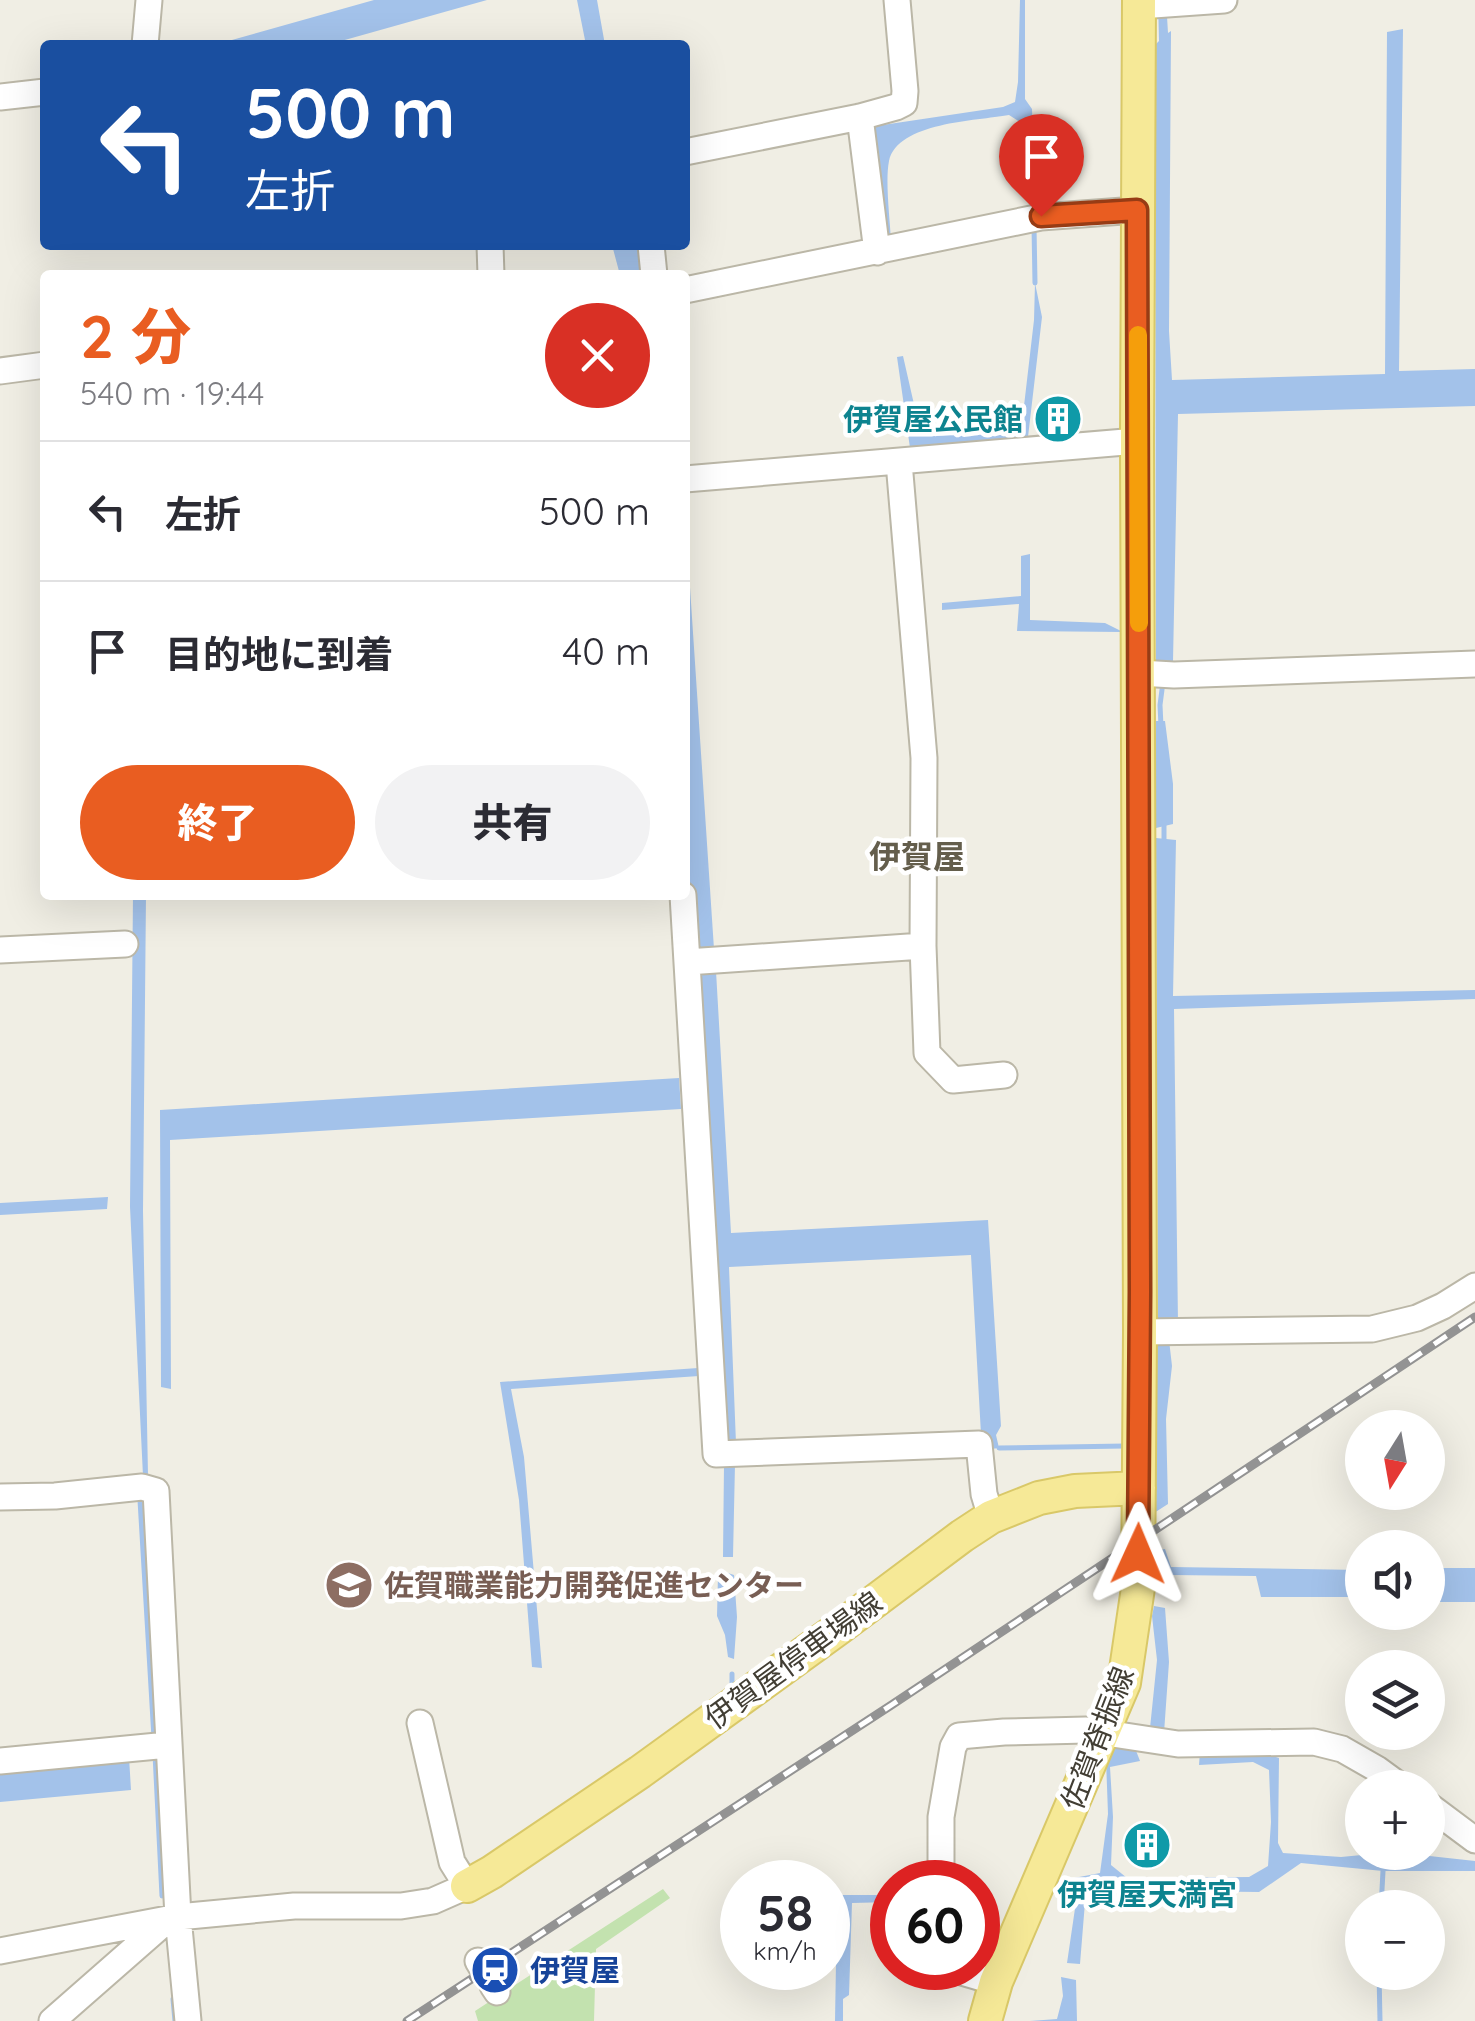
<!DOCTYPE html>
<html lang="ja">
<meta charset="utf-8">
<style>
body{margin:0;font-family:Quicksand,"Noto Sans JP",sans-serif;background:#f2f2f3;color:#2b2b33;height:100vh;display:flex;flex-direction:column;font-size:38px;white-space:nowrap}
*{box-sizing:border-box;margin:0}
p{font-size:32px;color:#7c7c81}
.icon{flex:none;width:55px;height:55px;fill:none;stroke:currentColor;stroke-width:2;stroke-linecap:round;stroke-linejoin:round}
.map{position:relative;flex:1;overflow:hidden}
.side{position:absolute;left:40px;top:270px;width:650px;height:630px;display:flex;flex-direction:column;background:#fff;border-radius:10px;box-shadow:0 10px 40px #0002}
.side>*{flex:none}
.banner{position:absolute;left:40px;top:40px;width:650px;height:210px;border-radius:10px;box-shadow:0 10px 40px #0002;background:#1a4fa0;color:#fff;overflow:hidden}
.needle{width:65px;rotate:191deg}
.controls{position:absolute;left:1345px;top:1410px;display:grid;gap:20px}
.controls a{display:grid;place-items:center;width:100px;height:100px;border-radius:50%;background:#fff;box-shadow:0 10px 40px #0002;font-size:50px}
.speed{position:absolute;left:720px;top:1860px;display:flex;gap:20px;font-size:50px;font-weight:700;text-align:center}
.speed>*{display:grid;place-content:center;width:130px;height:130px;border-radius:50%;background:#fff;box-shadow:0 10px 40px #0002;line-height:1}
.speed small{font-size:25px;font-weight:400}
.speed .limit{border:15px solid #d22;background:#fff;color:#111}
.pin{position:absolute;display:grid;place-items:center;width:85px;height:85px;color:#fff;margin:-102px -42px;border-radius:50% 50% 50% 0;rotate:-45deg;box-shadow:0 0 10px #0007}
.pin .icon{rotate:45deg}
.me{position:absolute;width:110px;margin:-55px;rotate:1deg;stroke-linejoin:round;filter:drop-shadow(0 0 8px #0008)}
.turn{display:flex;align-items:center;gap:35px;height:210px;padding:0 40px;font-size:45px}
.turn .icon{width:130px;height:130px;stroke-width:2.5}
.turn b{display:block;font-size:70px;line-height:85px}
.round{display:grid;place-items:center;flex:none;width:105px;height:105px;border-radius:52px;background:#f2f2f3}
.headline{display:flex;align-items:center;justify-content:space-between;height:170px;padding:0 40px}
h1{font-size:60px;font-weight:800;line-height:75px;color:#e95d21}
.cta{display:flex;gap:20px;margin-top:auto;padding:20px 40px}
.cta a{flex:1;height:115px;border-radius:60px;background:#e95d21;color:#fff;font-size:40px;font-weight:800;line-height:115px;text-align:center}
.cta a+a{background:#f2f2f3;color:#2b2b33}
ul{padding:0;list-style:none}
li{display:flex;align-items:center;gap:30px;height:140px;padding:0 40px;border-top:2px solid #e1e1e2}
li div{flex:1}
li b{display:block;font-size:38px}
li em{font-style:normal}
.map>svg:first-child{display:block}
.green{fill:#c3e2af}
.water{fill:#a3c2ea}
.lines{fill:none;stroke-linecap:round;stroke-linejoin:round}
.stream{stroke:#a3c2ea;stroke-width:5}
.minor-casing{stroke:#bbb7a7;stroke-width:29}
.major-casing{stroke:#d9c868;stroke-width:36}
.minor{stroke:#fff;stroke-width:25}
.major{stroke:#f6e997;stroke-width:32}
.rail-casing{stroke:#939393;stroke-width:9}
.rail{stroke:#fff;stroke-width:5;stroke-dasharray:15;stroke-linecap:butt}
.route-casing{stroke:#973c15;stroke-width:25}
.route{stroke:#e95d21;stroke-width:18}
.slow{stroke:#f59e0b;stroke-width:18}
.labels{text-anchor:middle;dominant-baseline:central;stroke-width:9;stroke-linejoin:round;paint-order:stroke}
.culture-label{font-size:30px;font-weight:bold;fill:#0d838f;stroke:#fff;text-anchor:end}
.education-label{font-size:30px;font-weight:bold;fill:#785e54;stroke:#fff;text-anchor:start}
.street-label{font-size:30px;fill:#423e34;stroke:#fff}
.transit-label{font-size:30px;font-weight:bold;fill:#164399;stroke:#fff;text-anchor:start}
.neighbourhood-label{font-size:32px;font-weight:bold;fill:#645e4c;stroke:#fff}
</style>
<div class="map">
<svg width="1475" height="2021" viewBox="0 0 1475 2021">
<rect width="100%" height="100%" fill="#f0eee4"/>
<path class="green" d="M663 1889 670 1898 596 1949 594 2021H478L475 2011Z"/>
<path class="water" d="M374 0H487L327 45H214Z
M577 0H597L605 45H586Z
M1020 0H1025V99L1032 109 1036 210 1030 213 1027 138 1023 124 1009 115C976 121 898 122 889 161 885 181 890 219 891 241L885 243 871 133 876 126 1003 107 1015 102 1018 82Z
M1158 0H1166L1168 33 1171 31 1169 331 1172 380 1385 374 1387 32 1403 29 1399 371 1475 369V406L1178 414 1173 661H1156L1155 45 1159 41Z
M612 245H639L643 275H620Z
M1035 283 1042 317 1028 437 910 448 897 357 903 356 921 435 1013 428 1022 423 1034 320Z
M685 512 714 949 694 952 685 810Z
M1030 554V620L1105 623 1123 632 1017 631 1019 604 942 610V603L1021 596V556Z
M1156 721H1165L1173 784V824L1156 828Z
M1156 838 1176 840 1173 996 1475 990V999L1174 1009 1178 1324 1158 1322Z
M133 895H146L143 1211 148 1475 143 1476 130 1207Z
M716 971 731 1233 988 1220 1001 1426 996 1435 999 1448 991 1449 981 1434 971 1255 729 1267 736 1443 723 1445 696 972Z
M679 1078 681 1109 170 1140 171 1389 161 1387 160 1110Z
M108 1197 107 1209 0 1215V1203Z
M1156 1340H1169L1172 1366 1166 1419 1168 1504 1154 1513 1156 1501Z
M698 1368 699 1376 511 1389 524 1457 542 1668 532 1667 519 1500 500 1382Z
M724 1464H735L733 1557H723Z
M1165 1549 1171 1567 1362 1570V1597H1261L1256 1576 1171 1575 1167 1591 1153 1589 1158 1550Z
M1428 1568H1475V1602H1428Z
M728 1573 734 1575 737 1617 734 1659 728 1657 725 1635 717 1616 718 1575Z
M1154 1606 1165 1608 1169 1662 1164 1733 1150 1728 1157 1660 1152 1616Z
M1117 1745 1135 1748 1140 1761 1110 1767 1113 1817 1111 1865 1127 1878 1249 1877 1268 1866 1271 1822 1269 1770 1253 1762 1199 1765 1200 1751 1254 1750 1279 1758 1278 1843 1283 1853 1341 1857 1393 1852 1475 1861V1871H1383L1301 1863 1259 1892 1086 1890 1080 1964 1067 1963 1077 1895 1046 1893 1048 1883 1100 1873 1108 1814 1106 1759Z
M129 1757 131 1790 0 1802V1769Z
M828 1895H892V1902L852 1903 849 1995 843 1999V2021H835L837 1904 828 1903Z
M1061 1977 1076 1980 1077 2021H1030L1057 2019 1063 1996Z"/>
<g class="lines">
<path class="stream" d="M1034 226 1035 283
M1161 726 1160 705 1163 682
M1164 839V822
M999 1448 1125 1446
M140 1500 154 1738
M732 1674V1686
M155 1754 162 1896
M1381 1908 1383 1871
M1379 1972 1380 2021
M173 1999 175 2021"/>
<g class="minor-casing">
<path id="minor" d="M1139 6 1224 0
M145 45 149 0
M0 97 45 92
M860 117 877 252
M685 152 860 117 896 107 904 103 905 91 897 0
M490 245 491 275
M651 245 654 275
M685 290 1041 217 1137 210
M0 371 45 365
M899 462 924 758 923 946 927 1053 953 1080 1004 1075
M685 479 1137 441
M1139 673 1174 675 1475 664
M683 895 716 1454 979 1444 984 1494 991 1517
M0 950 125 944
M687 962 923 946
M1140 1332 1372 1329 1417 1318 1443 1306 1475 1286
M0 1497 55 1496 142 1487 156 1491 178 1917 188 2021
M0 1761 168 1745
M1428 1805 1475 1840
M941 1882V1817L953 1747 959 1736 1004 1732 1086 1730 1178 1744 1314 1742 1342 1749 1377 1769 1403 1788
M0 1951 178 1917 294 1906H401L433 1901 467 1886 452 1862 420 1723
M478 1961 481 1966
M955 1968V1970L996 1982
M493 1986 497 1992
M52 2021 166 1921"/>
</g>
<g class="major-casing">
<path id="major" d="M467 1886 492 1872 640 1772 839 1628 962 1536 991 1517 1039 1498 1075 1491 1139 1488
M985 2021 996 1982 1124 1683 1138 1588 1140 1332 1137 441 1139 0"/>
</g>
<use href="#minor" class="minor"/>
<use href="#major" class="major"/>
<g class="rail-casing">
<path id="rail" d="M407 2021 893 1704 1475 1317"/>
</g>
<use href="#rail" class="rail"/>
</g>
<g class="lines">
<g class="route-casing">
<path id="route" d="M1041 216 1137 210 1140 1292 1138 1554"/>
</g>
<use href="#route" class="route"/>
<path class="slow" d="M1138 335 1139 623"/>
</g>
<defs>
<g id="building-disc" transform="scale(2.5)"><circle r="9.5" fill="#0f9aa8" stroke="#fff"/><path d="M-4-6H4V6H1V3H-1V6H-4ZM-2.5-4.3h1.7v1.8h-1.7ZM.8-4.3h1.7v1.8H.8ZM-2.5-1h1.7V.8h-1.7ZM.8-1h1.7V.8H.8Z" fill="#fff"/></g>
<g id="university-disc" transform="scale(2.5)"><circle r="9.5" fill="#8d6e63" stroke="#fff"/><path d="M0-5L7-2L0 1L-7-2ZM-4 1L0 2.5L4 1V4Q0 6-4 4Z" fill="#fff"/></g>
<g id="station-disc" transform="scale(2.5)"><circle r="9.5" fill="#1a4fb4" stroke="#fff"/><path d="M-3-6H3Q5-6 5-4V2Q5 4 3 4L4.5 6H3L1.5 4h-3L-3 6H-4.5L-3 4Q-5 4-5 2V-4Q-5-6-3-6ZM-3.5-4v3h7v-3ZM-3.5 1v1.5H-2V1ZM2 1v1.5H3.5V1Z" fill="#fff"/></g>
</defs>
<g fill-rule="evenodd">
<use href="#building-disc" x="1058" y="419"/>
<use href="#university-disc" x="349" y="1585"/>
<use href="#building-disc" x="1147" y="1845"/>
<use href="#station-disc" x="495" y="1970"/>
</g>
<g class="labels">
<g class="culture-label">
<text x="1023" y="419">伊賀屋公民館</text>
<text x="1147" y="1894" text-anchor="middle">伊賀屋天満宮</text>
</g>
<g class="education-label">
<text x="384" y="1585">佐賀職業能力開発促進センター</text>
</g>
<g class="street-label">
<text transform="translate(793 1660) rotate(-36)">伊賀屋停車場線</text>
<text transform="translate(1097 1738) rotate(-69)">佐賀脊振線</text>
</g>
<g class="transit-label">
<text x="530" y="1970">伊賀屋</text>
</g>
<g class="neighbourhood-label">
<text x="917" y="856">伊賀屋</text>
</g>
</g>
</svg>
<div class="controls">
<a><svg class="needle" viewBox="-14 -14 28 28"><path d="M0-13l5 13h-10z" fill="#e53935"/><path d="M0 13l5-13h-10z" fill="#7c7c81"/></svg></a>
<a><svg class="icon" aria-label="sound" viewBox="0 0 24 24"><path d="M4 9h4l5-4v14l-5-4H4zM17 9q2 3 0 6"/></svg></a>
<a><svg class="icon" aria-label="layers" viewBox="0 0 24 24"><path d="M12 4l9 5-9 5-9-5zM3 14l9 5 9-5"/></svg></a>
<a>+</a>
<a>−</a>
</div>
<div class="speed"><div>58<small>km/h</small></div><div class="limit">60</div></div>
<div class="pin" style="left:1041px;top:216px;background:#d93025"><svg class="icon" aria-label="arrive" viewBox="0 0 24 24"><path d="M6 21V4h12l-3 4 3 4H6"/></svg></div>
<svg class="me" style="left:1138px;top:1554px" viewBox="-20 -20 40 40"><path d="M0-17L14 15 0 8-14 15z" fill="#e95d21" stroke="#fff" stroke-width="4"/></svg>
<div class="banner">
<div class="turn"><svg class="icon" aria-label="left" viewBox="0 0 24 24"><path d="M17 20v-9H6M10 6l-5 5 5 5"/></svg><div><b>500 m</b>左折</div></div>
</div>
<section class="side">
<div class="headline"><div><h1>2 分</h1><p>540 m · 19:44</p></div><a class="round" style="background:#d93025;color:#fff"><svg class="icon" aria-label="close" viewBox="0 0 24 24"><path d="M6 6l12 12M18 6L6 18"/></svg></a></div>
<ul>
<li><svg class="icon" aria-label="left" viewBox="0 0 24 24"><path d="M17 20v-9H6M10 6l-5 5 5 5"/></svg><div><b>左折</b></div><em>500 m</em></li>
<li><svg class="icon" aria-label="arrive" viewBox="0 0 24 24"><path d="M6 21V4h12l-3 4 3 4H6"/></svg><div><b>目的地に到着</b></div><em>40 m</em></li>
</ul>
<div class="cta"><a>終了</a><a>共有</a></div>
</section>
</div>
